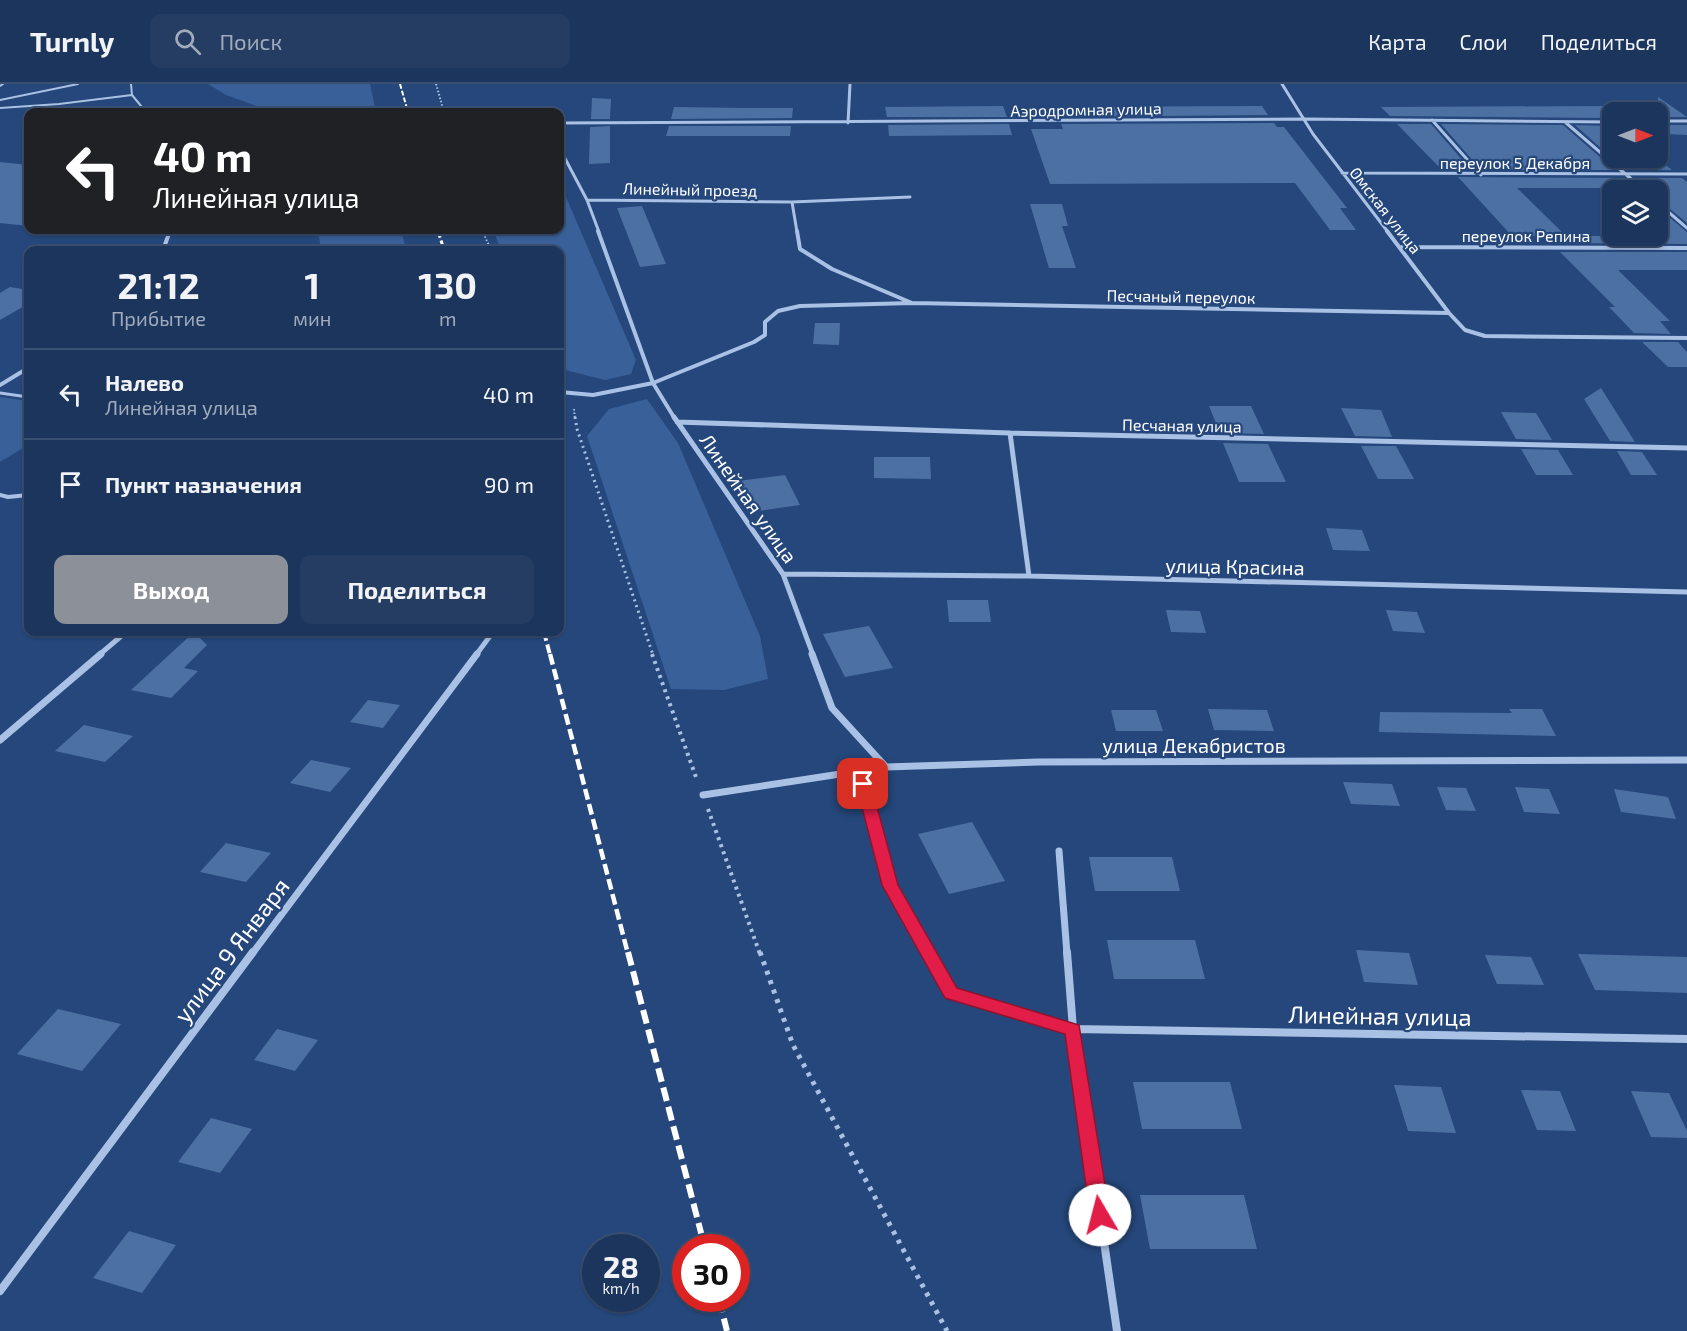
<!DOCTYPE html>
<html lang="ru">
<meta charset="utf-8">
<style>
body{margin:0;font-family:"Exo 2",sans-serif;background:#253d62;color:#f1f3f6;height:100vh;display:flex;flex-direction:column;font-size:22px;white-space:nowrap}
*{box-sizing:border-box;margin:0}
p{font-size:20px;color:#a0abbb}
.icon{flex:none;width:33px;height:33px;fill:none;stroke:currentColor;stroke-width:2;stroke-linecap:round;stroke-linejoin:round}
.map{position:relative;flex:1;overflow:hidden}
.panel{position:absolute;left:24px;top:162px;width:540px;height:390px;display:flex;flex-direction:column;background:#1c355c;border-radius:12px;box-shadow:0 2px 4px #0004,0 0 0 2px #3a5072}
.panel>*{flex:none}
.guide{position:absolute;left:24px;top:24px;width:540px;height:126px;border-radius:12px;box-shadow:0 2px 4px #0004,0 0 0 2px #3a5072;background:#202124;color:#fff;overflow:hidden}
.needle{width:39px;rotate:90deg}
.buttons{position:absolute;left:1602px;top:18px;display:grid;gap:12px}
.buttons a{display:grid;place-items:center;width:66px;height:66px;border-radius:12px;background:#1c355c;box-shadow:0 2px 4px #0004,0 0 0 2px #3a5072;font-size:30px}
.speed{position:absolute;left:582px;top:1150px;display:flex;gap:12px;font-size:30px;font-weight:700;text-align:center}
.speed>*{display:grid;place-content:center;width:78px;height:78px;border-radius:50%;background:#1c355c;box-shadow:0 2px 4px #0004,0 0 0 2px #3a5072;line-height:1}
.speed small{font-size:15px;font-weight:400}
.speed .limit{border:9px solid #d22;background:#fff;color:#111}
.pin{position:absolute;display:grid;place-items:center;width:51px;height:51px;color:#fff;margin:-26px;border-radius:12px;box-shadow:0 3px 9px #0006}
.me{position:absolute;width:66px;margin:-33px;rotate:352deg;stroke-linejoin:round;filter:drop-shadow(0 0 4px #0008)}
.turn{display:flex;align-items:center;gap:21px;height:126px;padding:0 30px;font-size:27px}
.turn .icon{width:78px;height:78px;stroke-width:2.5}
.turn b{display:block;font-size:42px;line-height:51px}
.eta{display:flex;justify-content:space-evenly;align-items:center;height:102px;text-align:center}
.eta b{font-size:36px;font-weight:700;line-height:42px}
.primary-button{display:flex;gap:12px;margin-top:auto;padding:12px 30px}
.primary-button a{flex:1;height:69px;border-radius:12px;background:#8c9099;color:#fff;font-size:24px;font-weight:700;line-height:69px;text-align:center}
.primary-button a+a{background:#253d62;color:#f1f3f6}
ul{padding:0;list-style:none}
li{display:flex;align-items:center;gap:18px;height:90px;padding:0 30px;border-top:2px solid #3a5072}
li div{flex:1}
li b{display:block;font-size:22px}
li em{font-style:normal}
header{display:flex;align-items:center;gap:36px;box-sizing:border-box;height:84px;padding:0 30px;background:#1c355c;border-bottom:2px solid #3a5072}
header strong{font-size:28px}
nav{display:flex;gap:33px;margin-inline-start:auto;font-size:21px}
.search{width:420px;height:54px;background:#253d62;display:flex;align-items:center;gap:15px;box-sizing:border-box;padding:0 21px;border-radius:12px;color:#a0abbb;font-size:22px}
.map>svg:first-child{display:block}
.green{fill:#396098}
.building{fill:#4d70a3}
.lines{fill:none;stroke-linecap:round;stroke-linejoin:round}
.path-far3{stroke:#a9c1e4;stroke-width:2;stroke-dasharray:1.5 2;stroke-linecap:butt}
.path-far2{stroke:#a9c1e4;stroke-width:3;stroke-dasharray:2 4;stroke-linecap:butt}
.path-far1{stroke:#a9c1e4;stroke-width:4;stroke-dasharray:3 4.5;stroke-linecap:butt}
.path{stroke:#a9c1e4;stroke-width:5;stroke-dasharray:4 6;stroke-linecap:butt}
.lane-far2{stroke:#a9c1e4;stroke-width:2}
.lane-far1{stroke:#a9c1e4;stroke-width:3}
.lane{stroke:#a9c1e4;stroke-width:4}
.street-far4{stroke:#a9c1e4;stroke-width:3}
.street-far3{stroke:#a9c1e4;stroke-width:4}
.street-far2{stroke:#a9c1e4;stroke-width:5}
.street-far1{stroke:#a9c1e4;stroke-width:7}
.street{stroke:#a9c1e4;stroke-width:8}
.rail-far4{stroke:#fff;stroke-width:2;stroke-dasharray:5 2;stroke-linecap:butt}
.rail-far3{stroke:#fff;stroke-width:3;stroke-dasharray:7 3;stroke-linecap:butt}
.rail-far2{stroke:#fff;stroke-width:4;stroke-dasharray:9 4;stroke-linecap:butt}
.rail-far1{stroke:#fff;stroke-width:4.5;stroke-dasharray:11 4.5;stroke-linecap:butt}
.rail{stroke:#fff;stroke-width:6;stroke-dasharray:14 6;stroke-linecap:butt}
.route{fill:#e11d48;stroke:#92132f;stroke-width:1.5}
.labels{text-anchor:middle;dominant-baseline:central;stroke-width:4.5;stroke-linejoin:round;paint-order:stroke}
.far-street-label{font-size:16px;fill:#fff;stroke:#25477b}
.street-label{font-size:20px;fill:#fff;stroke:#25477b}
.near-street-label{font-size:24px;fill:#fff;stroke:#25477b}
</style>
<header>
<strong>Turnly</strong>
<div class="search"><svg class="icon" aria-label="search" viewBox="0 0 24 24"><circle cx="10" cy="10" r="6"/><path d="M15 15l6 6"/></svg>Поиск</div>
<nav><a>Карта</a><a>Слои</a><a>Поделиться</a></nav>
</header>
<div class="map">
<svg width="1687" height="1247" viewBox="0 0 1687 1247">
<rect width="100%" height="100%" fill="#25477b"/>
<path class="green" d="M208 0H370L376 28H273L226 11Z
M560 99 636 276 631 290 605 296 565 286 560 281V166H501L493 146H560Z
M318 146H401L406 166H321Z
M0 313 28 317V361L0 378Z
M647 315 678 359 760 552 768 595 724 606 671 605 587 352 609 325Z"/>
<path class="building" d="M1658 13 1687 33H1658Z
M592 14 611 15 610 35H591Z
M1003 22 1007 33H887L885 23Z
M1262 22 1268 31 1059 33 1056 23Z
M1612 22V34L1390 32 1381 23Z
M674 23 746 24H793L792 34 671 35Z
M1274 39 1277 43H1284L1347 124H1340L1356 146H1330L1295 99 1050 100 1031 45H1063L1061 40Z
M1009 40 1012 51 889 52 888 41Z
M1397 40H1431L1471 86H1451L1448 82H1438Z
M1441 40 1563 41 1615 86H1481Z
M1575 41 1612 42V74Z
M1658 41H1687V51L1666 50 1658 44Z
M610 42V79L589 80 590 43Z
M669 42H791L790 52H666Z
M1614 75H1658L1672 86H1627Z
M0 78 28 81V142L0 139Z
M1458 93 1624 94 1636 104H1517L1566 152H1658V124L1687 148V160L1551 159 1544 152H1512Z
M1635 94H1682L1687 98V139L1658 115V104H1647Z
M1030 120H1062L1068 142H1062L1076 184H1049Z
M642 122 666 180 640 183 617 124Z
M1560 168H1687V186H1618L1670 237H1660L1671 250 1634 249 1609 223H1615Z
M10 203 28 206V220L0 236V209Z
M815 239H840L839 261 813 260Z
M1642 258H1678L1687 268V283H1668Z
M1601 304 1635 358 1610 357 1584 315Z
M1209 322H1251L1264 350 1220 349Z
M1341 324 1381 326 1392 353 1355 352Z
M1501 328 1536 329 1552 356 1516 355Z
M1223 359 1268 360 1286 398H1239Z
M1361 362H1396L1414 395H1378Z
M1521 365 1558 366 1573 391H1536Z
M1617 367 1642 368 1657 391H1631Z
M874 373H930L931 395 874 394Z
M785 391 800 421 751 428 738 397Z
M1326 444 1362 446 1370 467 1333 466Z
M947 516H988L991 538H949Z
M1166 526 1200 527 1206 549 1171 548Z
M1386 526 1417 528 1425 549 1393 547Z
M869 542 893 584 845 593 823 550Z
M194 548 207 561 184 584 198 587 171 614 131 606Z
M368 616 400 621 383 644 350 638Z
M1208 625 1267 626 1274 647 1214 646Z
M1509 625H1542L1556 652 1379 648 1380 628 1512 629Z
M1111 626H1156L1163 647H1116Z
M84 641 133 652 105 678 55 667Z
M311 676 351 684 330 708 290 699Z
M1343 698 1392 700 1400 722 1351 720Z
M1437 703 1466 704 1476 727 1446 726Z
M1515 703 1549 705 1560 730 1524 728Z
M1614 705 1668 713 1676 735 1621 728Z
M972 738 1005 797 949 810 918 750Z
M226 759 271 769 246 798 200 788Z
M1089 773H1172L1180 807H1095Z
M1107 856H1195L1205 895H1114Z
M1356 866 1409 869 1418 901 1364 898Z
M1578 870 1687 873V909L1595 906Z
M1485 871 1531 873 1544 901 1497 900Z
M58 925 121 940 82 987 17 970Z
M277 945 318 956 295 987 254 976Z
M1133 998H1230L1242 1045H1142Z
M1394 1001 1441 1003 1456 1049 1408 1047Z
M1521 1006 1560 1007 1576 1047 1537 1046Z
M1631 1007 1669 1009 1687 1047V1054L1651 1053Z
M211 1034 252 1045 220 1089 178 1078Z
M1140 1111H1244L1257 1165H1150Z
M129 1147 176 1161 142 1209 93 1194Z"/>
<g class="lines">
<path class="path-far3" d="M436 0 444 28
M482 146 491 166
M574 325 575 335"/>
<path class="path-far2" d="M575 333 577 345 653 571"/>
<path class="path-far1" d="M652 570 697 696
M708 725 760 870"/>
<path class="path" d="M760 868 793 961 947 1247"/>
<path class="lane-far2" d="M131 0 132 11
M0 2 3 0
M0 16 78 0
M0 24 59 20 132 11 146 28"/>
<path class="lane-far1" d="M0 309 28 313"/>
<path class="lane" d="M0 411 8 413 28 411"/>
<path class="street-far4" d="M1282 0 1313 50 1388 148
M1432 36 1481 91
M1658 37H1687
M1565 38 1644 106
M560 39 1305 35 1612 38
M848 39 850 0
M560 65 587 116 599 148
M1342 89 1687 90
M587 116 792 118 910 113
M792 118 797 148
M1658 119 1687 144
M169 148 170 146"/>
<path class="street-far3" d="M598 147 653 299 675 335
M1387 147 1449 229 1465 246 1485 252 1687 254
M1400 163 1687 164
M163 166 170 147
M912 219 1449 229
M0 301 28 284
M560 308 593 311 653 299 754 258 765 251V238L778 227 800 222 912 219 832 185 800 165 797 147"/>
<path class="street-far2" d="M674 333 783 490 813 571
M677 338 1010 349 1687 364
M1010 349 1029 492
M783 490 1029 492 1687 508
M99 571 126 548
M476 571 493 548"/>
<path class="street-far1" d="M812 570 832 624 886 683 863 700 890 801 929 870
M0 656 101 570
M703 711 886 683 1038 678 1687 676
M1059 767 1067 870
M252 870 477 570"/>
<path class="street" d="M928 868 951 909 1073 945 1117 1247
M1067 868 1073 945 1687 955
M0 1207 253 868"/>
<path class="rail-far4" d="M400 0 408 28
M438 146 439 148"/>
<path class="rail-far3" d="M438 147 444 166"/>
<path class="rail-far2" d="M544 548 550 571"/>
<path class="rail-far1" d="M550 570 628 870"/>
<path class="rail" d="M628 868 705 1164
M719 1215 727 1247"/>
</g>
<path class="route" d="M863 695 871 700 898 801 957 904 1079 941 1110 1131 1107 1137 1100 1140 1093 1137 1090 1131 1065 950 945 914 882 801 856 700Z"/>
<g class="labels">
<g class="far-street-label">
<text transform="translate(1086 25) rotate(-1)">Аэродромная улица</text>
<text x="1515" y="78">переулок 5 Декабря</text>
<text transform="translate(690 105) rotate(1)">Линейный проезд</text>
<text transform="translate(1386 126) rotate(52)">Омская улица</text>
<text x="1526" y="151">переулок Репина</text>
<text transform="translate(1181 212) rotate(1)">Песчаный переулок</text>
<text transform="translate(1182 341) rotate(1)">Песчаная улица</text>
</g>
<g class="street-label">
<text transform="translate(749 414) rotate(55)">Линейная улица</text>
<text transform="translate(1235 482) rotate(1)">улица Красина</text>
<text x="1194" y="661">улица Декабристов</text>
</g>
<g class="near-street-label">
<text transform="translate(231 866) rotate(-53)">улица 9 Января</text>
<text transform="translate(1380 931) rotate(1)">Линейная улица</text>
</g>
</g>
</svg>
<div class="buttons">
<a><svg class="needle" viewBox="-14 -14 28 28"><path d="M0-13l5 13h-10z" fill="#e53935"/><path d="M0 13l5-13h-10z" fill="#a0abbb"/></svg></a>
<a><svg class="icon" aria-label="layers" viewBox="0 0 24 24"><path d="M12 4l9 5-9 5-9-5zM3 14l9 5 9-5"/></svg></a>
</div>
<div class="speed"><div>28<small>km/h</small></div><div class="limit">30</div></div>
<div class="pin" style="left:863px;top:700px;background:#d93025"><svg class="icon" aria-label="arrive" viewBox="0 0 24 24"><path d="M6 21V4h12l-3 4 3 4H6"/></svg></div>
<svg class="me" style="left:1100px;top:1131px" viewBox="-20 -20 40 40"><circle r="19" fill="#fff"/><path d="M0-13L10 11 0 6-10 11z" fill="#e11d48"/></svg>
<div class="guide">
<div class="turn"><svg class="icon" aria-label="left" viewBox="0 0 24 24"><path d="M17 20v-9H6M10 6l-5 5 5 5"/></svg><div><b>40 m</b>Линейная улица</div></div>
</div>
<section class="panel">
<div class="eta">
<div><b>21:12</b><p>Прибытие</p></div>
<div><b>1</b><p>мин</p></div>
<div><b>130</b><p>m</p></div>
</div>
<ul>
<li><svg class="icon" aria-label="left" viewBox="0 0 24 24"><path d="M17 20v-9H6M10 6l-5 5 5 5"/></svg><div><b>Налево</b><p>Линейная улица</p></div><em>40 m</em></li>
<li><svg class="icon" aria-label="arrive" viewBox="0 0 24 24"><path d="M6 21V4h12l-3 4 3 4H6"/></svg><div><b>Пункт назначения</b></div><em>90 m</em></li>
</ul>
<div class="primary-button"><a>Выход</a><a>Поделиться</a></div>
</section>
</div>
